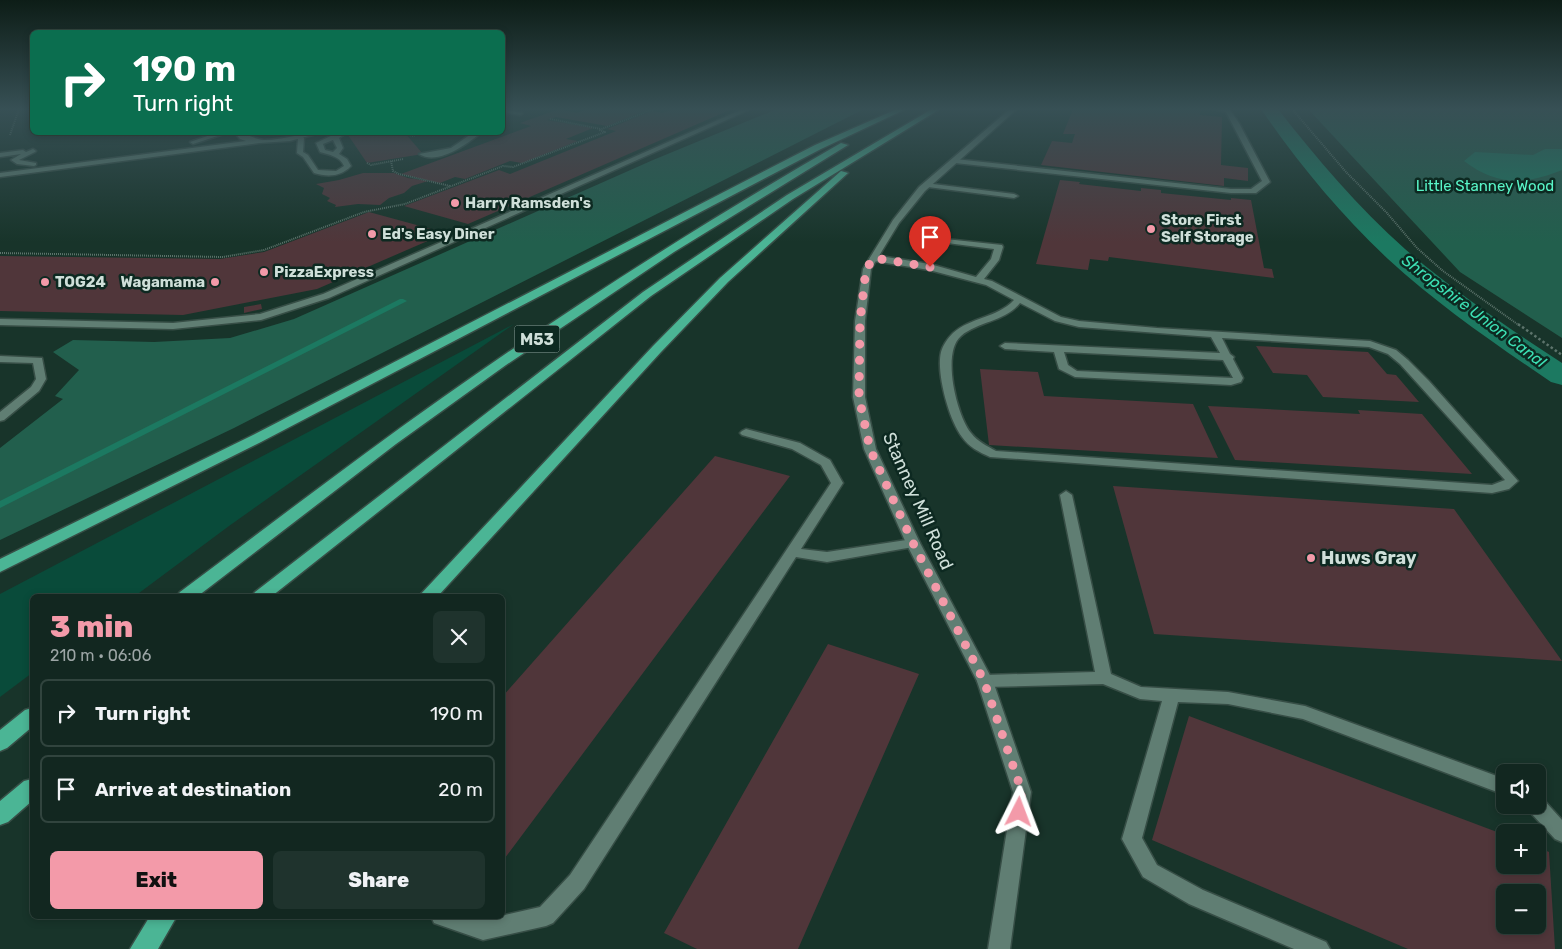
<!DOCTYPE html>
<meta charset="utf-8">
<style>
body{margin:0;font-family:Rubik,sans-serif;background:#1f332d;color:#f1f3f6;height:100vh;display:flex;flex-direction:column;font-size:19px;white-space:nowrap}
*{box-sizing:border-box;margin:0}
p{font-size:16px;color:#9ca5a5}
.icon{flex:none;width:28px;height:28px;fill:none;stroke:currentColor;stroke-width:2;stroke-linecap:round;stroke-linejoin:round}
.map{position:relative;flex:1;overflow:hidden}
.drawer{position:absolute;left:30px;top:594px;width:475px;height:325px;display:flex;flex-direction:column;background:#122720;border-radius:8px;box-shadow:0 2px 8px #0003,0 0 0 1px #31443e}
.drawer>*{flex:none}
.guide{position:absolute;left:30px;top:30px;width:475px;height:105px;border-radius:8px;box-shadow:0 2px 8px #0003,0 0 0 1px #31443e;background:#0b6e4f;color:#fff;overflow:hidden}
.buttons{position:absolute;left:1496px;top:764px;display:grid;gap:10px}
.buttons a{display:grid;place-items:center;width:50px;height:50px;border-radius:8px;background:#122720;box-shadow:0 2px 8px #0003,0 0 0 1px #31443e;font-size:25px}
.pin{position:absolute;display:grid;place-items:center;width:42px;height:42px;color:#fff;margin:-51px -21px;border-radius:50% 50% 50% 0;rotate:-45deg;box-shadow:0 0 5px #0007}
.pin .icon{rotate:45deg}
.me{position:absolute;width:55px;margin:-28px;rotate:3deg;stroke-linejoin:round;filter:drop-shadow(0 0 4px #0008)}
.turn{display:flex;align-items:center;gap:18px;height:105px;padding:0 20px;font-size:22px}
.turn .icon{width:65px;height:65px;stroke-width:2.5}
.turn b{display:block;font-size:35px;line-height:42px}
.round{display:grid;place-items:center;flex:none;width:52px;height:52px;border-radius:8px;background:#1f332d}
.headline{display:flex;align-items:center;justify-content:space-between;height:85px;padding:0 20px}
h1{font-size:30px;font-weight:800;line-height:38px;color:#f39aa9}
.cta{display:flex;gap:10px;margin-top:auto;padding:10px 20px}
.cta a{flex:1;height:58px;border-radius:8px;background:#f39aa9;color:#111;font-size:20px;font-weight:800;line-height:58px;text-align:center}
.cta a+a{background:#1f332d;color:#f1f3f6}
ul{padding:0;list-style:none}
li{display:flex;align-items:center;gap:15px;height:68px;margin:0 10px 8px;padding:0 10px;border:2px solid #31443e;border-radius:8px}
li div{flex:1}
li b{display:block;font-size:19px}
li em{font-style:normal}
.map>svg:first-child{display:block}
.green{fill:#094b3a}
.forest{fill:#225f4d}
.water{fill:#1c7961}
.lines{fill:none;stroke-linecap:round;stroke-linejoin:round}
.stream{fill:#1c7961;fill-rule:evenodd}
.canal{fill:#1c7961;fill-rule:evenodd}
.building{fill:#50363a;fill-rule:evenodd}
.service-casing{stroke:#374e46;stroke-width:3}
.minor-casing{stroke:#374e46;stroke-width:3}
.tertiary-casing{stroke:#374e46;stroke-width:3}
.motorway-casing{stroke:#374e46;stroke-width:3}
.path-far1{stroke:#5d746c;stroke-width:2;stroke-dasharray:1 1;stroke-linecap:butt}
.path{stroke:#5d746c;stroke-width:2.5;stroke-dasharray:2.5 2.5;stroke-linecap:butt}
.service{fill:#607e73;fill-rule:evenodd}
.minor{fill:#607e73;fill-rule:evenodd}
.tertiary{fill:#607e73;fill-rule:evenodd}
.motorway{fill:#4bb595;fill-rule:evenodd}
.route{stroke:#f39aa9;stroke-width:9;stroke-dasharray:0 16.2}
.poi-dot{fill:#f39aa9;stroke:#0d2921;stroke-width:2}
.labels{text-anchor:middle;dominant-baseline:central;stroke-width:5;stroke-linejoin:round;paint-order:stroke}
.far-park-label{font-size:15px;fill:#59f6c8;stroke:#0d2921}
.far-poi-label{font-size:15px;font-weight:bold;fill:#cfdfd9;stroke:#0d2921;text-anchor:start}
.far-water-label{font-size:16px;font-style:italic;fill:#3ce0b4;stroke:#0d2921}
.shield{fill:#0d2921;stroke:#95a8a2;stroke-width:1}
.shield-label{font-size:16px;font-weight:bold;fill:#cfdfd9}
.street-label{font-size:18px;fill:#cfdfd9;stroke:#0d2921}
.poi-label{font-size:18px;font-weight:bold;fill:#cfdfd9;stroke:#0d2921;text-anchor:start}
</style>
<div class="map">
<svg width="1562" height="949" viewBox="0 0 1562 949">
<rect width="100%" height="100%" fill="#18342a"/>
<path class="green" d="M514 324 229 526 135 596H32V673L0 697V594Z"/>
<path class="forest" d="M777 109H864L234 428 0 540V448L63 399 55 396 79 370 53 352 73 340 154 342 230 338 294 319 653 160Z
M1308 109H1562V338L1460 272Z"/>
<path class="water" d="M1545 149H1562V170C1525 185 1497 186 1464 161L1475 152 1533 155Z"/>
<g class="lines">
<path class="stream" d="M400 299H403L407 301 0 508V501Z"/>
<path class="canal" d="M1261 109H1278C1317 159 1358 207 1405 249 1454 291 1508 328 1562 363V385L1551 382C1495 344 1438 305 1388 259 1341 215 1298 163 1261 109Z"/>
</g>
<path class="building" d="M559 109 577 113 587 109H650L607 126 556 117 547 120 593 128 566 139 578 141 522 163 510 161 465 179 455 177 440 183 401 174 531 126 520 123Z
M673 109H732L468 224 404 206 499 170 510 174 616 131 607 129 652 111 663 113Z
M1073 109H1201L1200 115 1222 117 1221 165 1248 168V181L1224 178V186L1041 165 1052 141 1072 143 1075 134H1063Z
M367 132H404L423 154 367 163 348 135Z
M363 173H394L408 178 428 181 412 186 404 193 389 198 380 205 358 204 335 207 336 205 327 201 330 198 322 194 324 188 316 184 339 180Z
M1060 180 1080 182 1079 184 1141 191V188L1161 190V193L1231 200V198L1251 200 1264 268 1272 269 1274 278 1109 257 1108 261 1090 259 1088 270 1036 264Z
M369 212 446 233 317 289 183 315 0 311V256L220 259 264 252Z
M261 304 262 309 244 313V307Z
M1256 346 1368 352 1387 374 1396 375 1419 402 1323 397 1307 375 1273 373Z
M980 369 1038 372 1044 396 1193 404 1218 458 989 445Z
M1208 406 1360 414 1358 410 1422 414 1472 474 1235 460Z
M715 456 790 476 502 862V697Z
M1113 486 1454 509 1562 661 1154 634Z
M828 644 919 674 798 949H697L664 933Z
M1189 716 1505 835V865H1538V847L1549 852 1555 949H1408L1152 840ZM1505 892H1538V925H1505Z"/>
<g class="lines">
<g class="service-casing">
<path id="service" d="M502 109 523 113 520 115 502 112Z
M743 109H751L329 298 261 320 173 329 0 325V319L173 323 260 314 323 294Z
M1212 109 1230 110 1239 123 1270 182 1256 193H1231L955 163 952 161 955 159 1231 189H1251L1262 181 1226 112Z
M339 132H348L339 138 343 148 339 154 347 159 351 166C341 177 327 177 314 173L303 157 297 153 298 138 301 136 304 138 303 152 308 155 318 170 336 171 344 166C340 156 329 155 320 152L316 143ZM333 140 337 148 333 152 325 150 323 144Z
M474 132H482C467 144 438 166 419 154L451 148Z
M33 149 36 151 35 152 19 160 36 163V165L34 166 17 164 11 160 21 154 0 157V153L23 150 26 152Z
M925 183 1014 194 1018 196 1014 198 928 187H925Z
M936 238 1002 245 1003 247 999 260 984 279 992 281 1061 317 1079 321 1157 328 1370 341 1396 350 1408 360 1429 381 1518 481 1509 489 1492 493 990 457C979 452 969 447 962 437 949 420 936 373 941 352 943 345 948 338 953 333 971 317 997 318 1014 300L986 285 929 270 874 261 870 258 874 255 930 264 976 277 991 259 994 249 939 242H936ZM1020 303 1055 321 1079 327 1211 337 1220 353 1005 343 1000 346 1005 349 1054 352 1059 369 1075 377 1231 385 1241 382 1243 378 1233 359 1234 357 1230 354 1222 338 1369 347 1388 354 1400 364 1505 480 1492 485 996 451C987 446 978 442 971 433 957 416 941 353 961 336 979 321 1005 322 1020 303ZM1064 352 1223 360 1233 378 1077 371 1068 365Z
M0 356 42 358 46 379 39 391 4 420 0 421V412L31 387 36 379 33 363 0 362Z
M746 429 800 443 830 460 843 483 801 549 827 552 913 539 918 540 920 543 918 546 913 547 827 562 796 557 584 889 553 923 546 926 483 940 434 923 431 916H472L483 920 540 907 570 875 831 483 821 465 792 449 742 435 740 433 742 431Z
M1066 491 1072 495 1111 674 1141 687 1228 692 1305 706 1505 779V795L1303 719 1228 704 1178 702 1142 838 1157 865 1203 890 1326 942 1330 949H1294L1189 904 1143 877 1122 839 1162 701 1140 699 1103 684 985 687 979 685 977 681 979 677 985 675 1095 672 1060 495Z
M1538 797 1543 799 1562 820V842L1555 839 1529 811 1527 805H1538Z"/>
</g>
<g class="minor-casing">
<path id="minor" d="M219 132H230L193 144 190 142Z
M234 132C244 132 253 139 264 140 285 140 304 132 324 132L290 141 259 143 0 177V173L246 141 240 139Z"/>
</g>
<g class="tertiary-casing">
<path id="tertiary" d="M1010 109H1017L925 191 899 223 871 269 865 321V397L876 449 920 543 993 681 1031 792 1010 949H988L1013 792 977 681 906 543 864 449 853 397 855 321 863 269 893 220 919 187Z"/>
</g>
<g class="motorway-casing">
<path id="motorway" d="M897 109H906L821 149 261 442 0 572V559L251 436 815 145Z
M932 109H940L793 199 651 296 272 596H252L255 592 643 292 787 195Z
M841 143 848 145 674 252 506 365 396 444 198 596H177L180 592C267 527 353 461 442 398 571 307 704 222 841 143Z
M841 171 848 173 728 282 661 352 438 596H419L653 346 720 278Z
M32 708V727L7 748 0 751V730L25 710Z
M32 779V801L8 822 0 825V801L24 781Z
M150 916H177L158 949H130Z"/>
</g>
<path class="path-far1" d="M1292 109 1346 172 1387 213 1417 248 1443 271 1520 326
M550 119 601 129
M408 132 411 136 416 135
M10 135 19 109
M391 161 393 171 399 174 450 186
M367 163 371 165 403 159
M0 253 223 257 264 250 364 212 405 204 503 166 513 167 605 132 599 130 654 109"/>
<path class="path" d="M1518 324 1562 355"/>
<use href="#service" class="service"/>
<use href="#minor" class="minor"/>
<use href="#tertiary" class="tertiary"/>
<use href="#motorway" class="motorway"/>
</g>
<linearGradient id="sky" x2="0" y2="1"><stop stop-color="#0d1d17"/><stop offset="0.45" stop-color="#375055"/><stop offset="1" stop-color="#375055" stop-opacity="0"/></linearGradient>
<rect width="1562" height="242" fill="url(#sky)"/>
<g class="lines">
<path class="route" d="M930 267 874 258 866 269 860 321 859 397 870 449 913 543 984 681 1022 792 1019 812"/>
</g>
<g class="poi-dot">
<circle cx="455" cy="203" r="5"/>
<circle cx="1151" cy="229" r="5"/>
<circle cx="372" cy="234" r="5"/>
<circle cx="264" cy="272" r="5"/>
<circle cx="45" cy="282" r="5"/>
<circle cx="215" cy="282" r="5"/>
<circle cx="1311" cy="558" r="5"/>
</g>
<g class="labels">
<g class="far-park-label">
<text x="1485" y="186">Little Stanney Wood</text>
</g>
<g class="far-poi-label">
<text x="465" y="203">Harry Ramsden's</text>
<text x="1161" y="220">Store First<tspan x="1161" dy="17">Self Storage</tspan></text>
<text x="382" y="234">Ed's Easy Diner</text>
<text x="274" y="272">PizzaExpress</text>
<text x="55" y="282">TOG24</text>
<text x="205" y="282" text-anchor="end">Wagamama</text>
</g>
<g class="far-water-label">
<text transform="translate(1474 311) rotate(37)">Shropshire Union Canal</text>
</g>
<rect class="shield" x="514.5" y="325.5" width="45" height="27" rx="4"/>
<g class="shield-label">
<text x="537" y="339">M53</text>
</g>
<g class="street-label">
<text transform="translate(918 501) rotate(66)">Stanney Mill Road</text>
</g>
<g class="poi-label">
<text x="1321" y="558">Huws Gray</text>
</g>
</g>
</svg>
<div class="buttons">
<a><svg class="icon" aria-label="sound" viewBox="0 0 24 24"><path d="M4 9h4l5-4v14l-5-4H4zM17 9q2 3 0 6"/></svg></a>
<a>+</a>
<a>−</a>
</div>
<div class="pin" style="left:930px;top:267px;background:#d93025"><svg class="icon" aria-label="arrive" viewBox="0 0 24 24"><path d="M6 21V4h12l-3 4 3 4H6"/></svg></div>
<svg class="me" style="left:1019px;top:812px" viewBox="-20 -20 40 40"><path d="M0-17L14 15 0 8-14 15z" fill="#f39aa9" stroke="#fff" stroke-width="4"/></svg>
<div class="guide">
<div class="turn"><svg class="icon" aria-label="right" viewBox="0 0 24 24"><path d="M7 20v-9h11M14 6l5 5-5 5"/></svg><div><b>190 m</b>Turn right</div></div>
</div>
<section class="drawer">
<div class="headline"><div><h1>3 min</h1><p>210 m · 06:06</p></div><a class="round"><svg class="icon" aria-label="close" viewBox="0 0 24 24"><path d="M6 6l12 12M18 6L6 18"/></svg></a></div>
<ul>
<li><svg class="icon" aria-label="right" viewBox="0 0 24 24"><path d="M7 20v-9h11M14 6l5 5-5 5"/></svg><div><b>Turn right</b></div><em>190 m</em></li>
<li><svg class="icon" aria-label="arrive" viewBox="0 0 24 24"><path d="M6 21V4h12l-3 4 3 4H6"/></svg><div><b>Arrive at destination</b></div><em>20 m</em></li>
</ul>
<div class="cta"><a>Exit</a><a>Share</a></div>
</section>
</div>
